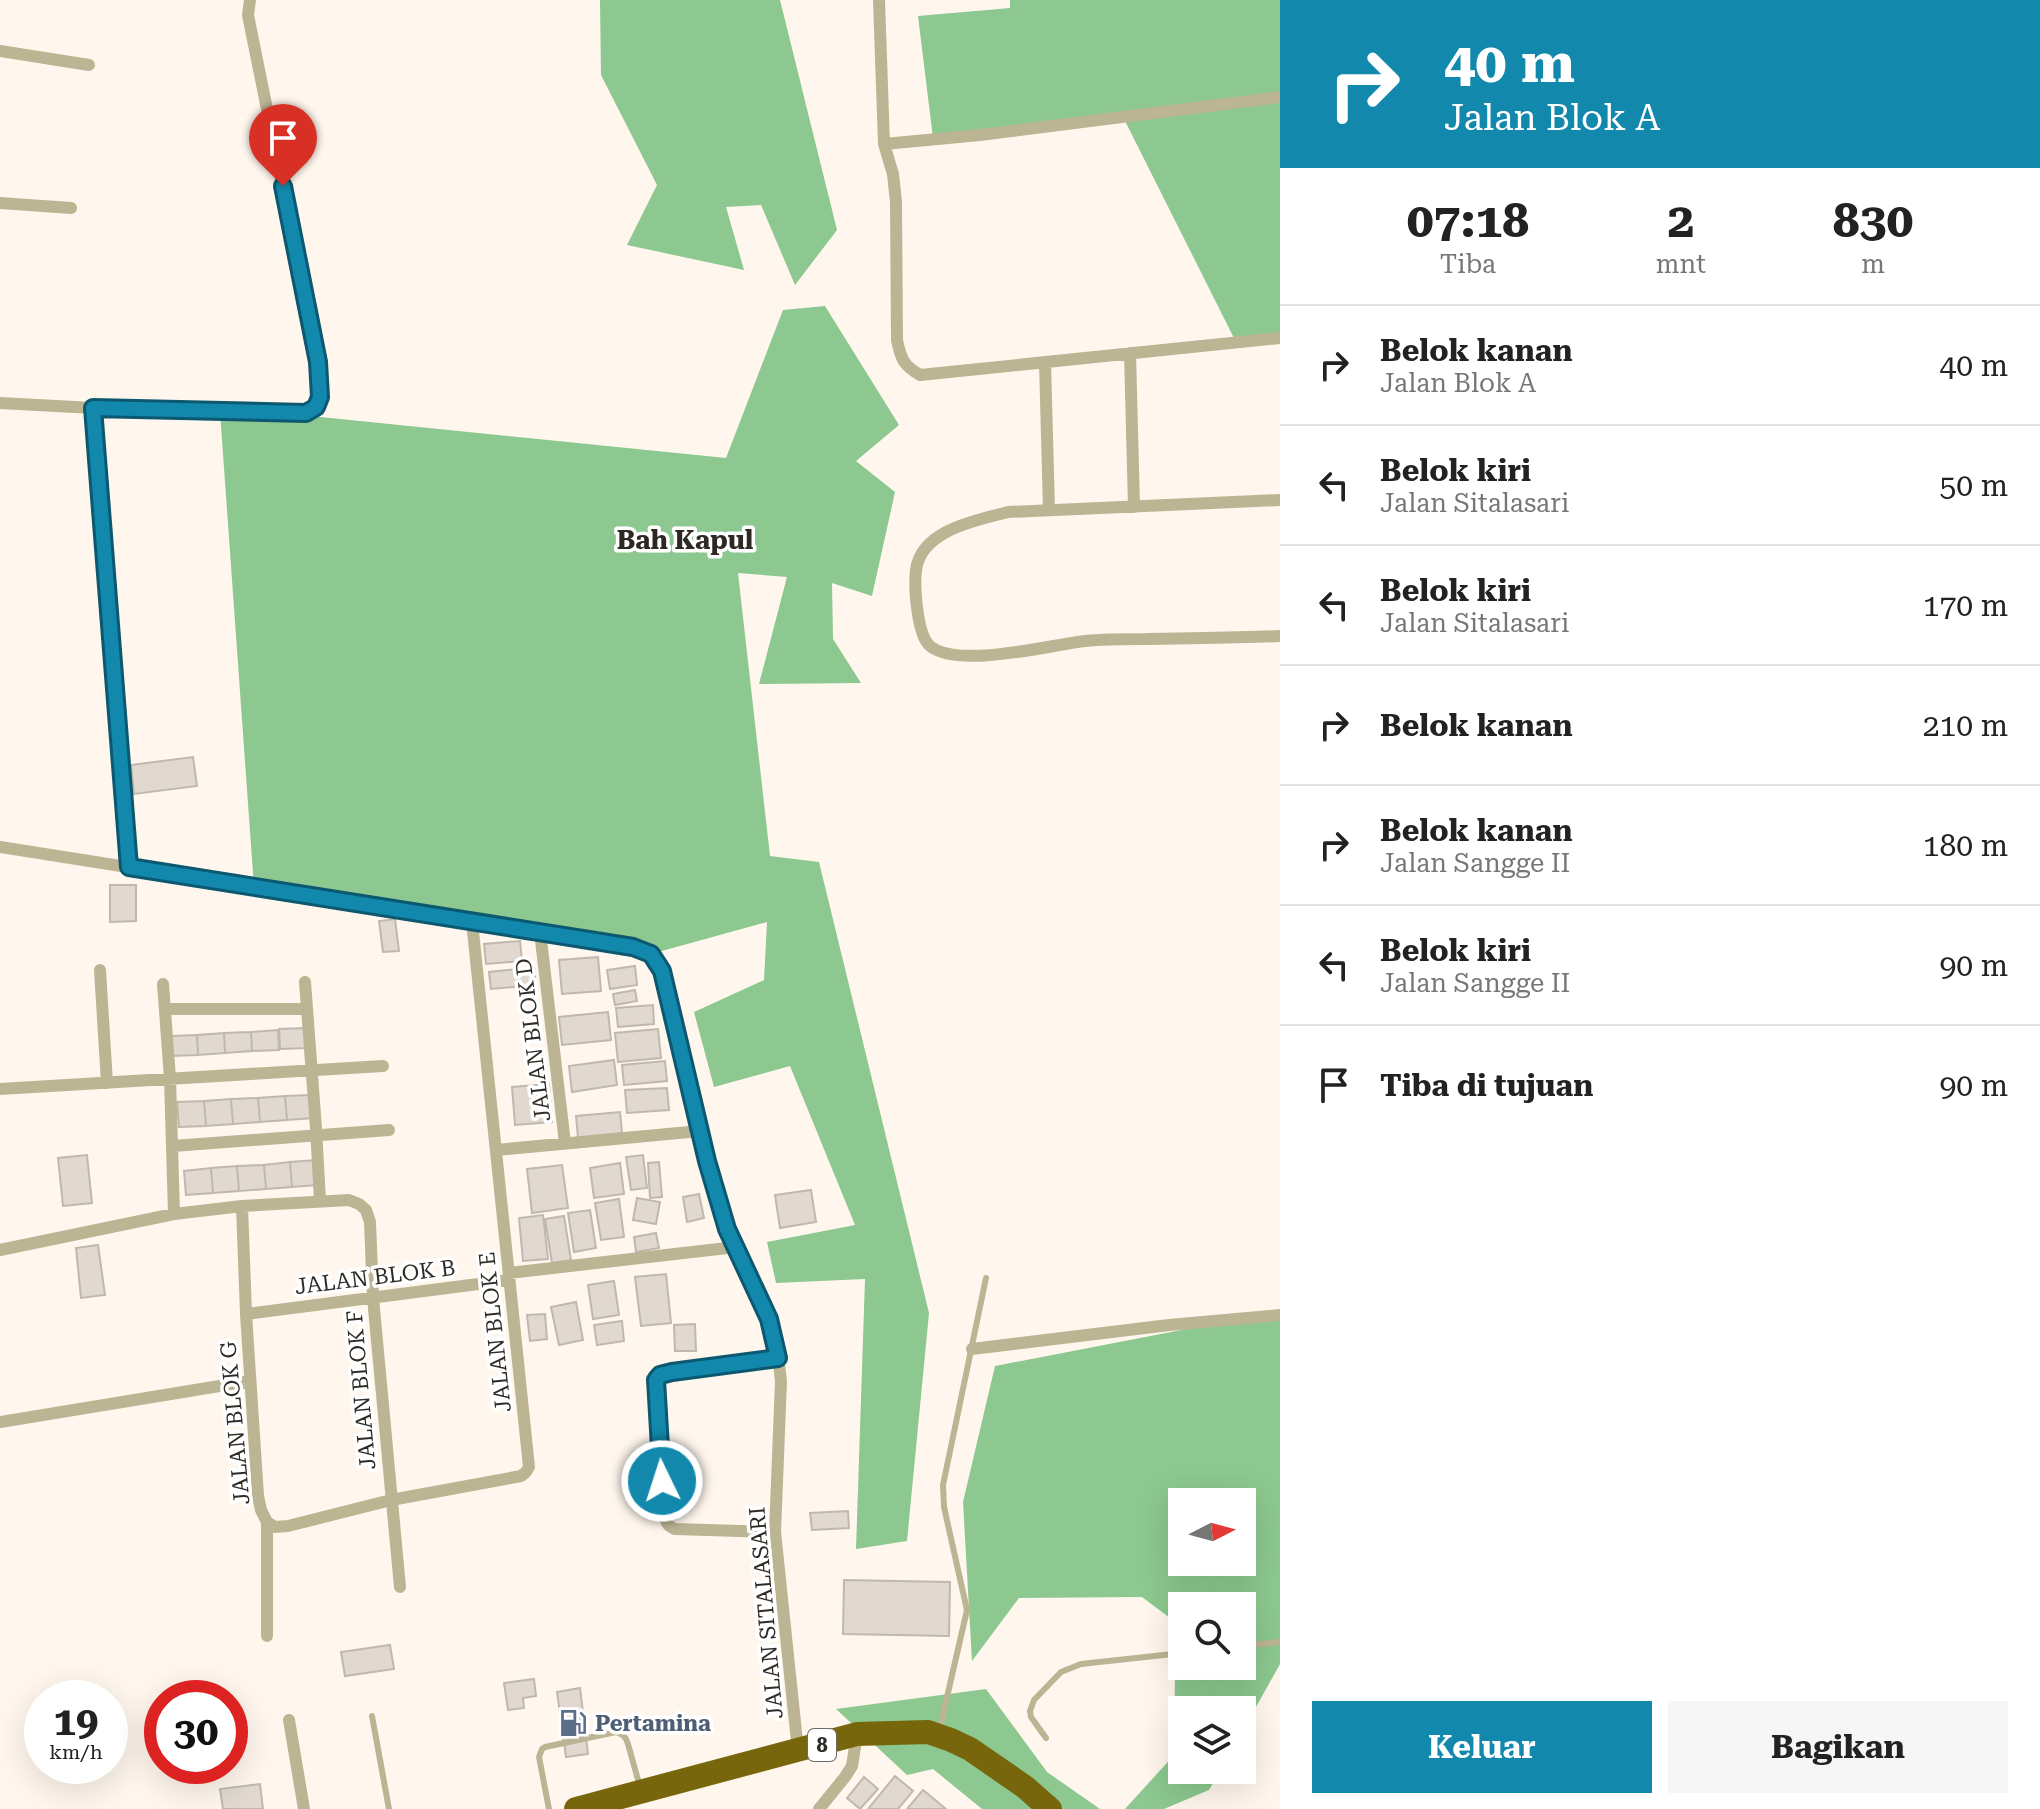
<!DOCTYPE html>
<html lang="id">
<style>
body{margin:0;font-family:"Roboto Serif",serif;background:#f6f6f6;color:#222;height:100vh;display:flex;flex-direction:column;font-size:30px;white-space:nowrap}
*{box-sizing:border-box;margin:0}
p{font-size:26px;color:#767676}
.icon{flex:none;width:44px;height:44px;fill:none;stroke:currentColor;stroke-width:2;stroke-linecap:round;stroke-linejoin:round}
.map{position:relative;flex:1;overflow:hidden}
.drawer{display:flex;flex-direction:column;background:#fff;width:760px}
.drawer>*{flex:none}
.hud{background:#1188ac;color:#fff;overflow:hidden}
.needle{width:52px;rotate:84deg}
.tools{position:absolute;left:1168px;top:1488px;display:grid;gap:16px}
.tools a{display:grid;place-items:center;width:88px;height:88px;border-radius:0px;background:#fff;box-shadow:0 8px 32px #0002;font-size:40px}
.speed{position:absolute;left:24px;top:1680px;display:flex;gap:16px;font-size:40px;font-weight:700;text-align:center}
.speed>*{display:grid;place-content:center;width:104px;height:104px;border-radius:50%;background:#fff;box-shadow:0 8px 32px #0002;line-height:1}
.speed small{font-size:20px;font-weight:400}
.speed .limit{border:12px solid #d22;background:#fff;color:#111}
.pin{position:absolute;display:grid;place-items:center;width:68px;height:68px;color:#fff;margin:-82px -34px;border-radius:50% 50% 50% 0;rotate:-45deg;box-shadow:0 0 8px #0007}
.pin .icon{rotate:45deg}
.me{position:absolute;width:88px;margin:-44px;rotate:356deg;stroke-linejoin:round;filter:drop-shadow(0 0 6px #0008)}
.turn{display:flex;align-items:center;gap:28px;height:168px;padding:0 32px;font-size:36px}
.turn .icon{width:104px;height:104px;stroke-width:2.5}
.turn b{display:block;font-size:56px;line-height:68px}
.eta{display:flex;justify-content:space-evenly;align-items:center;height:136px;text-align:center}
.eta b{font-size:48px;font-weight:700;line-height:56px}
.cta{display:flex;gap:16px;margin-top:auto;padding:16px 32px}
.cta a{flex:1;height:92px;border-radius:0px;background:#1188ac;color:#fff;font-size:32px;font-weight:700;line-height:92px;text-align:center}
.cta a+a{background:#f6f6f6;color:#222}
ul{padding:0;list-style:none}
li{display:flex;align-items:center;gap:24px;height:120px;padding:0 32px;border-top:2px solid #e0e0e0}
li div{flex:1}
li b{display:block;font-size:30px}
li em{font-style:normal}
main{display:flex;flex:1;min-height:0}
.map>svg:first-child{display:block}
.forest{fill:#8cc88f;fill-rule:evenodd}
.building{fill:#e1d9cf;stroke:#c0b8af;stroke-width:2}
.lines{fill:none;stroke-linecap:round;stroke-linejoin:round}
.lane{stroke:#bbb593;stroke-width:6}
.street{stroke:#bbb593;stroke-width:12}
.highway{stroke:#77660b;stroke-width:24}
.route-casing{stroke:#0b5870;stroke-width:20}
.route{stroke:#1188ac;stroke-width:14}
.labels{text-anchor:middle;dominant-baseline:central;stroke-width:7;stroke-linejoin:round;paint-order:stroke}
.shield{fill:#fff;stroke:#6d6b68;stroke-width:2}
.shield-label{font-size:20px;font-weight:bold;fill:#2f2c28}
.street-label{font-size:22px;fill:#2f2c28;stroke:#fff}
.service-label{font-size:22px;font-weight:bold;fill:#4e5e75;stroke:#fff;text-anchor:start}
.quarter-label{font-size:26px;font-weight:bold;fill:#2e2822;stroke:#fff}
</style>
<main>
<div class="map">
<svg width="1280" height="1809" viewBox="0 0 1280 1809">
<rect width="100%" height="100%" fill="#fff6ed"/>
<path class="forest" d="M600 0H780L837 230 795 285 761 205 726 207 744 270 627 245 657 185 601 75Z
M1010 0H1280V338L1236 342 1123 117 933 138 918 16 1010 8Z
M825 306 899 425 856 461 895 492 872 596 832 583 833 639 861 683 759 684 787 577 738 573 770 856 819 862 929 1313 907 1541 856 1549 865 1279 776 1283 767 1242 855 1225 790 1066 714 1087 694 1012 764 980 767 922 651 954 254 887 220 412 291 414 726 458 783 310Z
M1280 1311V1664L1242 1732V1710H1182V1770H1221L1209 1790 1164 1809H1125L1174 1755 1175 1672 1182 1663V1666H1242V1606H1182V1627L1142 1597 1019 1598 972 1661 963 1502 995 1366ZM1182 1502H1242V1562H1182Z
M986 1689 1047 1772 1100 1809H982L933 1769 907 1775 836 1709Z"/>
<path class="building" d="M193 757 197 786 134 794 131 765Z
M110 885H136V921L110 922Z
M395 919 399 951 383 952 379 921Z
M520 941 522 961 486 964 484 944Z
M598 957 601 991 562 994 559 960Z
M635 966 637 985 610 989 607 970Z
M534 967 536 985 491 989 489 972Z
M635 990 637 1001 615 1005 613 994Z
M653 1005 654 1024 618 1027 616 1008Z
M608 1012 611 1040 562 1045 559 1017Z
M306 1028 307 1048 280 1049 279 1029Z
M658 1029 661 1058 618 1062 615 1033Z
M278 1030 279 1050 252 1051 251 1032Z
M251 1032 252 1051 225 1053 224 1033Z
M224 1033 225 1053 198 1055 197 1035Z
M197 1035 198 1055 171 1056 170 1036Z
M614 1060 617 1085 572 1092 569 1066Z
M665 1061 667 1081 624 1085 622 1065Z
M549 1084 552 1122 515 1125 512 1087Z
M667 1088 669 1110 627 1113 625 1090Z
M312 1095 314 1118 287 1120 285 1096Z
M285 1096 287 1120 260 1122 258 1098Z
M258 1098 260 1122 233 1124 231 1099Z
M231 1099 233 1124 206 1126 204 1101Z
M204 1101 206 1126 179 1127 177 1102Z
M620 1112 622 1133 578 1138 576 1116Z
M87 1155 92 1203 63 1206 58 1158Z
M643 1155 647 1188 631 1190 626 1157Z
M317 1160 318 1185 292 1187 290 1162Z
M290 1162 292 1187 266 1189 264 1165Z
M659 1162 662 1197 650 1198 648 1163Z
M620 1163 624 1194 594 1198 590 1168Z
M264 1165 266 1189 239 1191 237 1166Z
M562 1165 568 1208 532 1213 527 1169Z
M237 1166 239 1191 213 1193 211 1168Z
M211 1168 213 1193 186 1195 184 1171Z
M811 1190 816 1222 780 1228 775 1195Z
M699 1194 704 1218 687 1222 683 1197Z
M637 1198 660 1202 656 1224 633 1220Z
M619 1199 624 1237 601 1240 595 1203Z
M590 1210 596 1248 574 1252 568 1213Z
M543 1215 548 1259 523 1261 519 1218Z
M564 1216 571 1260 552 1263 545 1219Z
M656 1233 659 1248 636 1252 634 1237Z
M98 1245 105 1295 81 1298 76 1248Z
M666 1274 671 1323 641 1326 635 1277Z
M614 1281 619 1315 593 1319 588 1285Z
M576 1302 583 1340 559 1345 551 1307Z
M545 1314 547 1339 530 1341 527 1315Z
M622 1321 624 1341 597 1345 594 1325Z
M695 1324 696 1351H675L674 1325Z
M848 1511 849 1528 812 1530 810 1513Z
M844 1580 950 1582 949 1636 843 1634Z
M390 1645 394 1669 345 1676 341 1652Z
M534 1679 536 1696 523 1698 524 1708 508 1710 504 1683Z
M580 1688 588 1754 566 1757 557 1692Z
M895 1776 913 1791 898 1809H868Z
M864 1777 878 1789 860 1809 847 1798Z
M260 1784 263 1809H223L220 1789Z
M923 1790 946 1809H907Z"/>
<g class="lines">
<path class="lane" d="M1242 1646 1280 1642
M372 1716 389 1809
M939 1732 967 1610 944 1507 943 1485 986 1278
M1046 1738 1031 1717 1030 1711 1034 1700 1061 1672 1081 1664 1182 1653
M549 1809 539 1757 542 1749 545 1747 616 1732C623 1734 626 1737 628 1744L640 1787"/>
<path class="street" d="M879 0 884 144
M0 51 89 65
M1280 97 980 135 884 144 893 174 896 202 897 340C901 359 903 365 920 375L1280 338
M0 203 71 208
M1130 353 1134 507
M1045 362 1049 510
M0 403 93 408 306 413C326 401 319 382 318 362L248 15 250 0
M93 408 129 867
M1280 500 1008 512C977 520 921 530 916 570 914 587 917 635 930 646 958 669 1050 645 1085 641 1105 639 1126 639 1146 639 1191 638 1235 638 1280 636
M0 847 633 947 651 954 662 971 707 1161 727 1229 769 1319 777 1348 781 1381 775 1532 798 1751
M540 932 565 1143
M100 970 107 1083
M305 982 316 1128 320 1201
M163 984 170 1078 174 1214
M166 1009H306
M0 1089 383 1066
M173 1146 389 1130
M496 1150 700 1131
M242 1206 246 1314 258 1496 261 1510 267 1522V1636
M0 1250 174 1214 242 1206 349 1200 359 1204 366 1210 370 1222 373 1298 400 1587
M509 1273 736 1247
M246 1314 509 1280
M972 1349 1169 1325 1280 1315
M0 1422 250 1381
M267 1522 275 1527 288 1526 391 1500 521 1476 526 1472 529 1467 472 922
M775 1532 675 1529C666 1526 666 1521 664 1512L655 1389 656 1380 660 1375 778 1358
M289 1720 304 1809
M819 1809 845 1777 852 1766 857 1734"/>
<path class="highway" d="M576 1809 857 1734 928 1732 951 1740 970 1749 1025 1787 1050 1809"/>
</g>
<g class="lines">
<g class="route-casing">
<path id="route" d="M283 186 318 362 320 397 316 407 306 413 93 408 129 867 633 947 651 954 662 971 707 1161 727 1229 769 1319 778 1358 672 1372 660 1375 656 1380 662 1481"/>
</g>
<use href="#route" class="route"/>
</g>
<defs>
<g id="fuel-bare" transform="scale(2.16)"><path d="M-5.5-6h7V0h2V4h1.3V-2.5L3-4.5l.8-.8L6-3V5H2.5V1h-1V6h-7ZM-4.2-4.7v3.2H.2V-4.7Z" fill="#5c6f8a" stroke="#fff" stroke-width="2.5" paint-order="stroke"/></g>
</defs>
<g fill-rule="evenodd">
<use href="#fuel-bare" x="573" y="1723"/>
</g>
<g class="labels">
<rect class="shield" x="808" y="1729" width="28" height="32" rx="6"/>
<g class="shield-label">
<text x="822" y="1745">8</text>
</g>
<g class="street-label">
<text transform="translate(533 1040) rotate(-97)">JALAN BLOK D</text>
<text transform="translate(375 1277) rotate(-7)">JALAN BLOK B</text>
<text transform="translate(495 1332) rotate(-96)">JALAN BLOK E</text>
<text transform="translate(361 1390) rotate(-95)">JALAN BLOK F</text>
<text transform="translate(235 1423) rotate(-95)">JALAN BLOK G</text>
<text transform="translate(766 1613) rotate(-95)">JALAN SITALASARI</text>
</g>
<g class="service-label">
<text x="595" y="1723">Pertamina</text>
</g>
<g class="quarter-label">
<text x="685" y="540">Bah Kapul</text>
</g>
</g>
</svg>
<div class="tools">
<a><svg class="needle" viewBox="-14 -14 28 28"><path d="M0-13l5 13h-10z" fill="#e53935"/><path d="M0 13l5-13h-10z" fill="#767676"/></svg></a>
<a><svg class="icon" aria-label="search" viewBox="0 0 24 24"><circle cx="10" cy="10" r="6"/><path d="M15 15l6 6"/></svg></a>
<a><svg class="icon" aria-label="layers" viewBox="0 0 24 24"><path d="M12 4l9 5-9 5-9-5zM3 14l9 5 9-5"/></svg></a>
</div>
<div class="speed"><div>19<small>km/h</small></div><div class="limit">30</div></div>
<div class="pin" style="left:283px;top:186px;background:#d93025"><svg class="icon" aria-label="arrive" viewBox="0 0 24 24"><path d="M6 21V4h12l-3 4 3 4H6"/></svg></div>
<svg class="me" style="left:662px;top:1481px" viewBox="-20 -20 40 40"><circle r="17" fill="#1188ac" stroke="#fff" stroke-width="3"/><path d="M0-11L8 9 0 5-8 9z" fill="#fff"/></svg>
</div>
<section class="drawer">
<div class="hud">
<div class="turn"><svg class="icon" aria-label="right" viewBox="0 0 24 24"><path d="M7 20v-9h11M14 6l5 5-5 5"/></svg><div><b>40 m</b>Jalan Blok A</div></div>
</div>
<div class="eta">
<div><b>07:18</b><p>Tiba</p></div>
<div><b>2</b><p>mnt</p></div>
<div><b>830</b><p>m</p></div>
</div>
<ul>
<li><svg class="icon" aria-label="right" viewBox="0 0 24 24"><path d="M7 20v-9h11M14 6l5 5-5 5"/></svg><div><b>Belok kanan</b><p>Jalan Blok A</p></div><em>40 m</em></li>
<li><svg class="icon" aria-label="left" viewBox="0 0 24 24"><path d="M17 20v-9H6M10 6l-5 5 5 5"/></svg><div><b>Belok kiri</b><p>Jalan Sitalasari</p></div><em>50 m</em></li>
<li><svg class="icon" aria-label="left" viewBox="0 0 24 24"><path d="M17 20v-9H6M10 6l-5 5 5 5"/></svg><div><b>Belok kiri</b><p>Jalan Sitalasari</p></div><em>170 m</em></li>
<li><svg class="icon" aria-label="right" viewBox="0 0 24 24"><path d="M7 20v-9h11M14 6l5 5-5 5"/></svg><div><b>Belok kanan</b></div><em>210 m</em></li>
<li><svg class="icon" aria-label="right" viewBox="0 0 24 24"><path d="M7 20v-9h11M14 6l5 5-5 5"/></svg><div><b>Belok kanan</b><p>Jalan Sangge II</p></div><em>180 m</em></li>
<li><svg class="icon" aria-label="left" viewBox="0 0 24 24"><path d="M17 20v-9H6M10 6l-5 5 5 5"/></svg><div><b>Belok kiri</b><p>Jalan Sangge II</p></div><em>90 m</em></li>
<li><svg class="icon" aria-label="arrive" viewBox="0 0 24 24"><path d="M6 21V4h12l-3 4 3 4H6"/></svg><div><b>Tiba di tujuan</b></div><em>90 m</em></li>
</ul>
<div class="cta"><a>Keluar</a><a>Bagikan</a></div>
</section>
</main>
